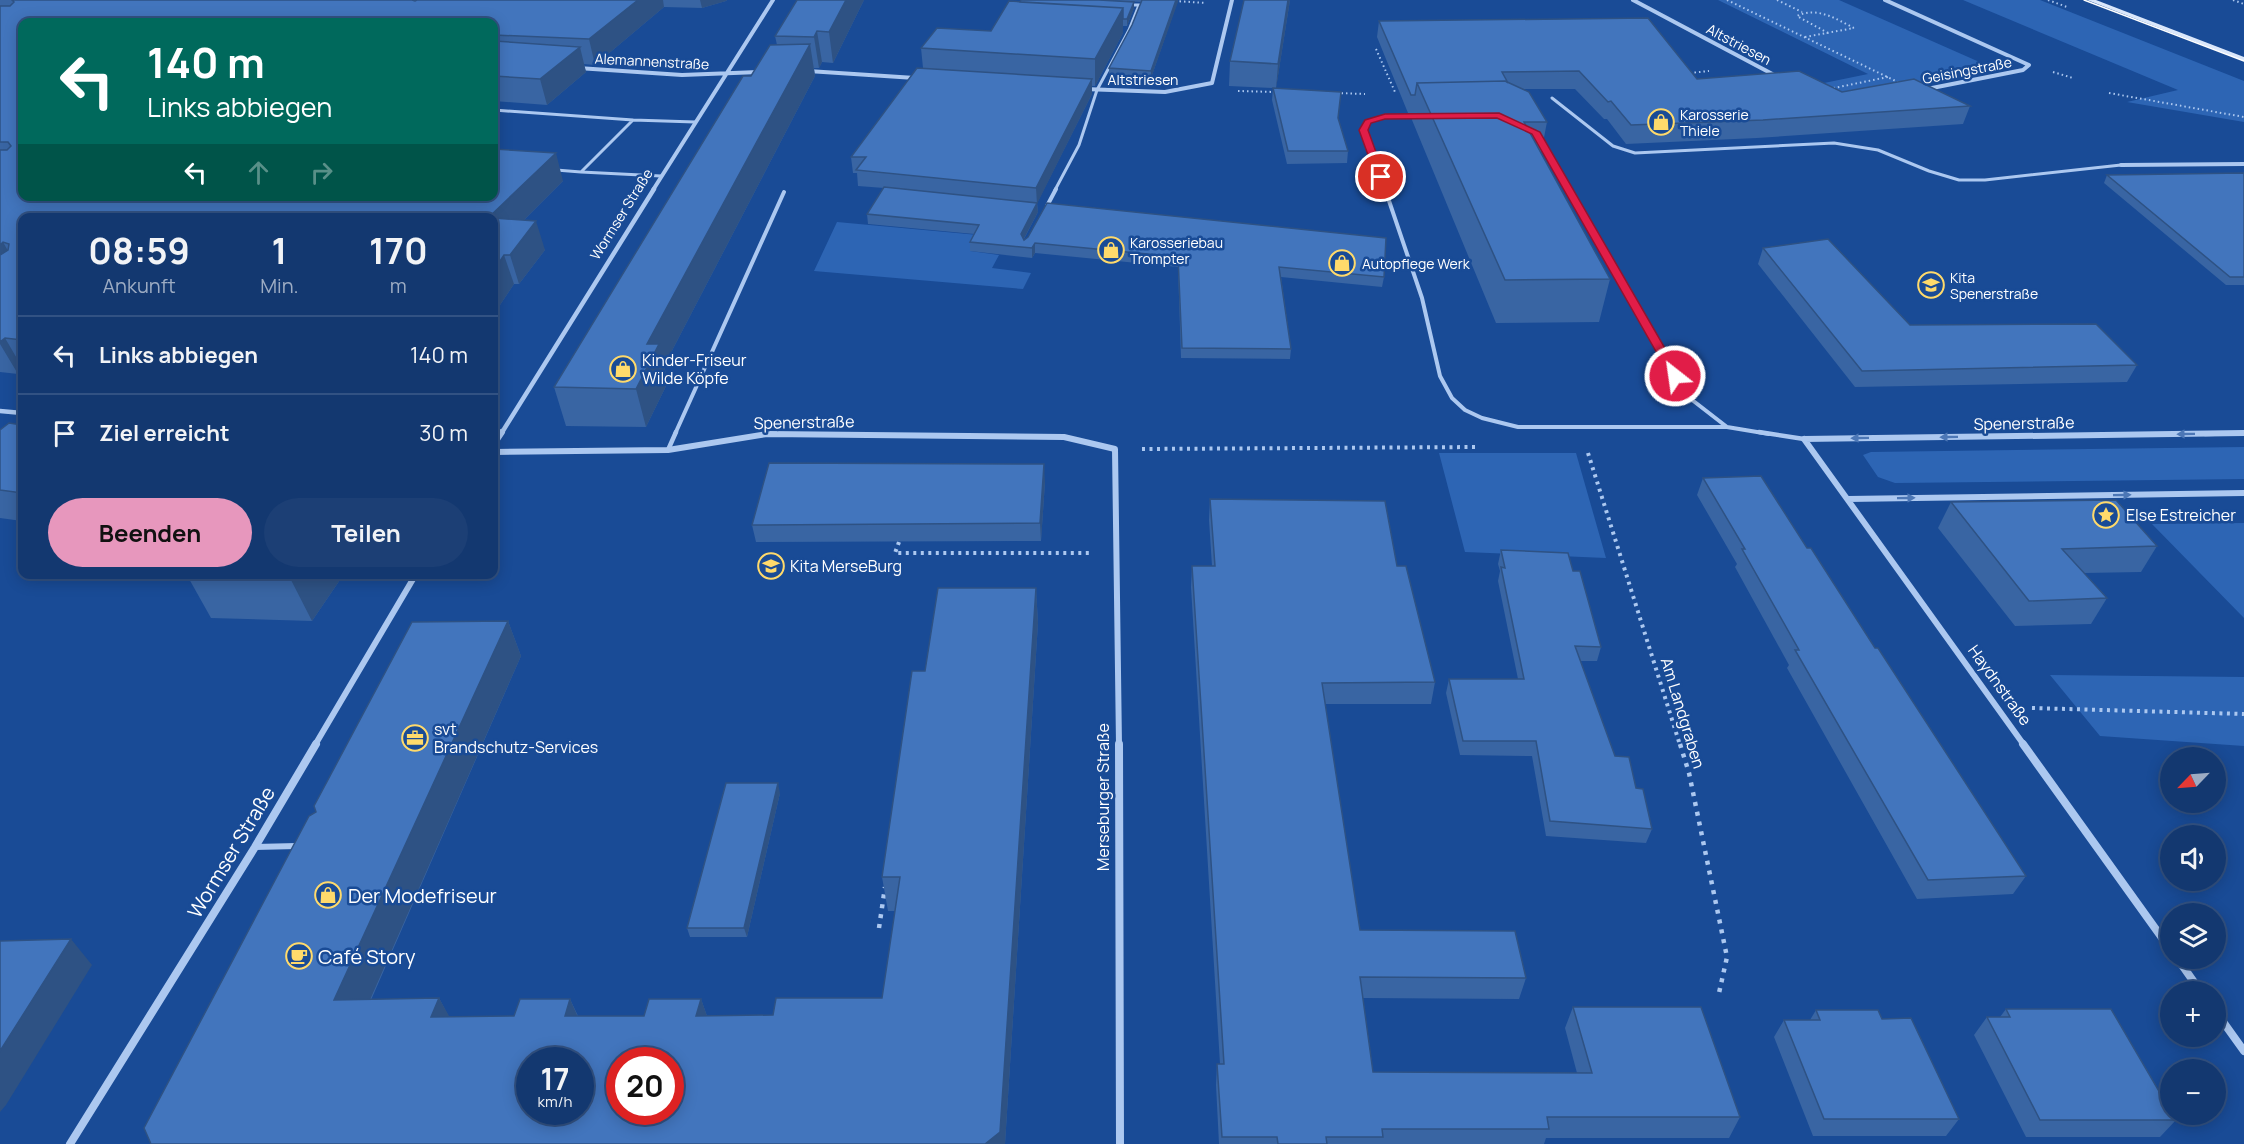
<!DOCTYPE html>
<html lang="de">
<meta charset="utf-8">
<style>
body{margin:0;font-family:Manrope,sans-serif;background:#1c3f75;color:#f1f3f6;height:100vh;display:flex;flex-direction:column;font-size:22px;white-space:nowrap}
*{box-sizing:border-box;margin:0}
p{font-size:20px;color:#9dacc3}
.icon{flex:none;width:33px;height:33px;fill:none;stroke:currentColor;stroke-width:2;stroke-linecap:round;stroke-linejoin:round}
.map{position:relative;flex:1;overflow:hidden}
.panel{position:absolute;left:18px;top:213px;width:480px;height:366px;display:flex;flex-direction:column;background:#133870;border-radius:12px;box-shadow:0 3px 15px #0003,0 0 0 2px #325283}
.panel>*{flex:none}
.top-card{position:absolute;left:18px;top:18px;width:480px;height:183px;border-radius:12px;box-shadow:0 3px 15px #0003,0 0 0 2px #325283;background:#00695c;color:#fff;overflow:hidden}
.needle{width:39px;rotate:245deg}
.tools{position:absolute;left:2160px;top:747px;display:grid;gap:12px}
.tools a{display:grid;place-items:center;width:66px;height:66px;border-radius:50%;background:#133870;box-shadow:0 3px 15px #0003,0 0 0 2px #325283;font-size:30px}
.speed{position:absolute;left:516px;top:1047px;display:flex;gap:12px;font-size:30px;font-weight:700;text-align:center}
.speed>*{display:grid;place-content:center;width:78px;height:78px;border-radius:50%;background:#133870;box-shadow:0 3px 15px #0003,0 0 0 2px #325283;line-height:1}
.speed small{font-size:15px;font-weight:400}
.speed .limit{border:9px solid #d22;background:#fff;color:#111}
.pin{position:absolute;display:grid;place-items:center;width:51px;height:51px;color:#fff;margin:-26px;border:3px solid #fff;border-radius:50%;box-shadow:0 2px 6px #0007}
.me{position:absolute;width:66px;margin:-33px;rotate:330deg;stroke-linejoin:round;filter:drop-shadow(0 0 4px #0008)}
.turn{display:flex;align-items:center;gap:21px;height:126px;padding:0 30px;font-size:27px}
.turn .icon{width:78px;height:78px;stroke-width:2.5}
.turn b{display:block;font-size:42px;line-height:51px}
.lanes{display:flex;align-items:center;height:57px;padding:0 30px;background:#0003;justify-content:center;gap:30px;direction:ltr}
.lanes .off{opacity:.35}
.eta{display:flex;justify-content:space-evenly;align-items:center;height:102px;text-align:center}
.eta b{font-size:36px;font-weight:700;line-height:42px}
.action{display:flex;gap:12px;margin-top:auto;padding:12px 30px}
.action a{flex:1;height:69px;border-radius:36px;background:#e797bd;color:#111;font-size:24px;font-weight:700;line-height:69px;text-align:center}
.action a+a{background:#1c3f75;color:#f1f3f6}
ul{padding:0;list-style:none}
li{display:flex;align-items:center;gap:18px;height:78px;padding:0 30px;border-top:2px solid #325283}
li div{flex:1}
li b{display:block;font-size:22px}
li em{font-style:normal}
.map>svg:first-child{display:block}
.green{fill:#2d65b4}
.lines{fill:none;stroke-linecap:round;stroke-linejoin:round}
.path-far2{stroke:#acc8f0;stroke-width:2;stroke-dasharray:1.5 3;stroke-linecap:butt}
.path-far1{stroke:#acc8f0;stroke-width:4;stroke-dasharray:3 4.5;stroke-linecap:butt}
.path{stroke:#acc8f0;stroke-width:4.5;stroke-dasharray:4 6;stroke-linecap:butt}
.lane-far3{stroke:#acc8f0;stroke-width:3}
.lane-far2{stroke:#acc8f0;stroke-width:4}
.lane-far1{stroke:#acc8f0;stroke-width:4.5}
.lane{stroke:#acc8f0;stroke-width:6}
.street-far3{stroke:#acc8f0;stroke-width:4}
.street-far2{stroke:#acc8f0;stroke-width:4.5}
.street-far1{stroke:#acc8f0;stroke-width:6}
.street{stroke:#acc8f0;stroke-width:8}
.secondary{fill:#dae7fb;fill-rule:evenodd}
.tram{stroke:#fff;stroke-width:1.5}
.wall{fill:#3965a3}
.shaded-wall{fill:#2e5284}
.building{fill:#4275bd;stroke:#2e5284;stroke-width:1.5;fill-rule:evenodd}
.oneway{fill:#4c77b6}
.route{fill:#e11d48;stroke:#92132f;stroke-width:1.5}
.labels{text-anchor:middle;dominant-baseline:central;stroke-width:5;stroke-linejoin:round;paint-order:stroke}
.far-street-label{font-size:14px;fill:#fff;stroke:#194b96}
.far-poi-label{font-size:14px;fill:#fff;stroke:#194b96;text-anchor:start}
.poi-label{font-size:16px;fill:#fff;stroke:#194b96;text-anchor:start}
.street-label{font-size:16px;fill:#fff;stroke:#194b96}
.near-street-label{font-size:20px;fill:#fff;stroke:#194b96}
.near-poi-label{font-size:20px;fill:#fff;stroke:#194b96;text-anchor:start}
</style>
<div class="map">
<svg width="2244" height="1144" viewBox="0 0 2244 1144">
<rect width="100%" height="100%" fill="#194b96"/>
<path class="green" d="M1718 0H1839L1993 68 1864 94H1845L1824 83 1868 74Z
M1963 0H2040L2244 81V122L2127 102 2178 90Z
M837 222 978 235 970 251 999 255 992 268 1031 273 1023 289 814 271Z
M2244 447V479L1895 483 1878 477 1863 455 1871 452Z
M1439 453H1576L1606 558 1465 552Z
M2244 523V618L2152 524Z
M2050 675 2244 677V746L2100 736Z"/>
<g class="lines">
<path class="path-far2" d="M1727 0 1902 84
M1777 0 1802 12
M2048 0 2067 7
M2233 0 2244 4
M1175 1 1206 3
M1828 33 1797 16C1817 6 1836 19 1854 28
M1805 37 1854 28
M1376 49 1395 92
M2053 72 2073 78
M1690 73 1709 71
M1829 89 1888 77
M1238 91 1275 92
M1337 93 1365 94
M2109 93 2244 117"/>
<path class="path-far1" d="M1142 449 1479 447
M1588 453 1680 745
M899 542 895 553H1091
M2032 708 2244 714"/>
<path class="path" d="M1680 744 1689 773 1727 957 1719 993
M879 928 885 887"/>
<path class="lane-far3" d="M1552 98 1613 146 1635 153 1834 143 1878 150 1929 171 1959 180H1985L2121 165
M494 110 633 120
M1540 141 1568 190
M556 170 581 172
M661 176 581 172 633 120 695 122
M1055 190 1079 145 1097 90 1129 30 1139 5H1129
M1386 190 1364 130 1368 122 1385 117 1417 116"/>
<path class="lane-far2" d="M1385 189 1422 298 1440 376 1452 398 1465 410 1482 418 1518 427H1727L1769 434
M1568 189 1687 396 1727 427
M1047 206 1056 189
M675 434 784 192"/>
<path class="lane-far1" d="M1759 432 1804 439
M668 450 676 432"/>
<path class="lane" d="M255 847 297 846"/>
<path class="street-far3" d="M1633 0 1778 77
M1885 0 2029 65 2023 70 1927 89
M578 68 682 75 759 72
M808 71 915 78
M1084 89 1165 92 1212 83 1232 0
M2121 165 2244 164
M653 190 773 0"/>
<path class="street-far2" d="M0 411 22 413
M501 434 654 189
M2205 434 2244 433"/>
<path class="street-far1" d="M1804 439 2024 745
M1804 439 2244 433
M494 444 502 432
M494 452 668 450 767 434 1064 437 1115 449 1119 745
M1848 499 2244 493
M315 745 416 574"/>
<path class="street" d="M1119 744 1120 1144
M2023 744 2170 949
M2177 958 2201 992
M2216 1012 2244 1051
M70 1144 255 847 316 744"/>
<path class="secondary" d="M2087 0H2096L2244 57V61Z"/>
<path class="tram" d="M2084 0 2244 61"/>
</g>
<path class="wall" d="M0 0H727L726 1 702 8 664 7 595 65 584 64 586 72 547 105 494 101V22L22 196 563 181 524 220 545 250 519 284H514L494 314V218H22V370L18 374 0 372Z
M864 0 833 63 822 62 819 68H814L815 76 664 366 668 382 646 427 566 426 554 387 751 76 777 45 775 36Z
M1105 0H1178L1151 78 1109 75V68L1132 25 1141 2Z
M1290 0 1276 88 1338 119 1348 151 1347 163 1287 164 1272 100 1273 88 1229 86 1230 61Z
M1134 8 1127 26H1123V33L1095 86H1092V94L1037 203 1038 212 1024 239 1384 277 1382 287 1281 277 1291 349 1290 359 1181 358 1178 267 1035 253 1032 258 970 251V242L974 234 868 224 867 214 884 188 858 186 857 173H853L851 157 923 68 921 48 991 31Z
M1379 21 1697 79 1842 92 1970 106 1963 124 1757 138 1626 144 1607 119H1604L1575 89H1523L1547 122 1541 153 1610 279 1599 322 1496 323 1412 120 1413 113H1408L1377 37Z
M2244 173V285H2226L2104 183 2107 175Z
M1763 248 1910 325 2137 365 2127 382 1855 387 1758 264Z
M22 425V521L0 518V430Z
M1703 478 1807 548 2026 876 2013 894 1917 899 1787 668 1789 665 1735 567 1737 564 1697 495Z
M1045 482 1041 541 756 542 752 525Z
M1210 499 1397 566 1435 682 1431 704H1325L1360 930 1526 978 1519 999 1363 998 1373 1072 1577 1073 1565 1028 1573 1007 1740 1117 1729 1138H1546L1544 1144H1219L1216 1085 1217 1064H1220L1191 587 1192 566H1212L1209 520Z
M1951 502 2157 546 2141 572 2084 573 2107 598 2091 624 2015 626 1938 528Z
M1501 550 1573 571 1601 647 1597 661H1580L1615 756 1636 788 1652 829 1646 843 1546 836 1532 756 1460 755 1446 693 1449 679H1518L1498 581 1500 571 1498 564Z
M344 574 312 621 211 618 188 577Z
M1036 588 1038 623 1005 1144 144 1128 316 812 508 621 521 656 371 1000 439 998 449 1017 514 1016 570 999 578 1016H644L701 999 707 1016 773 1015 882 998 895 911H888L882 877 925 671Z
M780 793 747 937H690L687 928Z
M2006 1009 2176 1120 2160 1137H2026L1974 1035 1987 1017H2000Z
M1816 1010 1882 1019 1959 1119 1946 1136H1813L1774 1037 1784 1020H1810Z"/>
<path class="shaded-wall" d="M638 0H663L664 7 595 65 589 39Z
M700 0H727L726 1 702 8Z
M846 0H864L833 63 829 32Z
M1176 0H1178V2L1151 78V71Z
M1288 0H1290L1276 89 1278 64Z
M1134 2V8L1127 26V19Z
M1123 8V33L1095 86V59Z
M817 31 822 62 819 68 814 37Z
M810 44 815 76 664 366 668 382 646 427 636 389 647 344Z
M580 47 586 72 547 105 540 79Z
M1092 79V94L1037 204 1036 188Z
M556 153 563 181 497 247 494 236V218H488Z
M1037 203 1038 212 1021 244V234Z
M536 221 545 250 519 284 510 255Z
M3 242 20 272 0 285V245Z
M1035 243V253L1032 258V248Z
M504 255 514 284 494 314V270Z
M5 338 22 367V370L18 374 0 344V342Z
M1044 464 1045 482 1041 541 1040 523Z
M295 574H344L312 621 291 580Z
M1036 588 1038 623 1005 1144H985Z
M508 621 521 656 355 1034 334 1000Z
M778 783 780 793 747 937 744 928Z
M71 939 92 965 6 1105 0 1112V1051Z
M439 998 458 1032 431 1017Z
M570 999 585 1033 565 1016Z
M701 999 713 1033 696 1016Z"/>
<path class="building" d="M12 0H412L415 1 417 0H638L589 39 494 35V22H22V196H494V149L556 153 488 218H22V340L5 338 0 342V255L8 250 9 244 3 242 0 245V150H7L11 146 8 142H0V6H10L14 2Z
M797 0H846L829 32 817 31 814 37 775 36Z
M1021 0H1099L1134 2 1127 19H1123V8L1020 2Z
M1142 0H1176L1151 71 1109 68 1132 25Z
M1244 0H1288L1278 64 1230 61Z
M1009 1 1123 8 1095 59 921 48 937 28 991 31Z
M1648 18 1697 79 1799 71 1842 92 1914 79 1970 106 1763 120 1631 125 1611 101 1608 102 1579 71 1502 72 1508 83 1505 81 1417 83 1415 95H1411L1379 21Z
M494 41 580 47 540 79 494 76Z
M810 44 647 344H659L636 389 554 387 743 76H751L770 45Z
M917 68 1092 79 1036 188 856 170 866 157H851Z
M1505 81 1529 92 1547 122H1524L1610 279 1505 280 1417 83Z
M1273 88 1341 92 1338 118 1348 151H1288Z
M2244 173V277H2230L2107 175Z
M884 187 1037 203 1021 234 1024 240 1028 237 1047 203 1386 238 1384 277 1279 267 1291 349 1182 348 1178 257 1035 243 1032 248 970 242 979 225 867 214Z
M494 218 536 221 510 255H504L494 270Z
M1828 239 1910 325 2096 324 2137 365 1862 371 1763 248Z
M9 423 22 425V493L0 490V430Z
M769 463 1044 464 1040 523 752 525Z
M1761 476 1807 548H1811L1875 648H1878L2026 876 1928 880 1795 650H1799L1742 549H1745L1703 478Z
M1210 499 1385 501 1397 566H1406L1435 682 1322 683 1360 930 1515 931 1526 978 1360 977 1373 1072 1592 1073 1573 1007H1701L1740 1117H1547L1549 1129H1382L1383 1137H1326L1327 1144H1278L1277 1137H1222L1217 1064H1224L1192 566H1215Z
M2116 500 2157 546 2062 549 2107 598 2029 601 1951 502Z
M1501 550 1568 553 1573 571H1580L1601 647 1575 646 1615 756 1629 757 1636 788 1643 789 1652 829 1550 821 1536 741H1463L1449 679H1524L1501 567 1505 568Z
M190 574H295L291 580 188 577Z
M938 588H1036L1000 1132 985 1144H151L144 1128 309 816 316 812 314 806 412 622 508 621 334 1000 439 998 431 1017 514 1016 520 999H570L565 1016H644L649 999H701L696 1016 773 1015 776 998H882L900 877H882L912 671H925ZM530 1060H580V1112H530ZM620 1060H670V1112H620Z
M726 783H778L744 928H687Z
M71 939 0 1051V941Z
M2006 1009H2111L2170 1110V1114H2173L2176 1120H2040L1987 1017H2010Z
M1816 1010H1878L1882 1019 1911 1018 1959 1119H1824L1784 1020H1820Z"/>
<defs><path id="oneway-solid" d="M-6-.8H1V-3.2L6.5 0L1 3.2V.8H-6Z" transform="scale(1.5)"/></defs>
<g class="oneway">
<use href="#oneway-solid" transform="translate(2186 434) rotate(179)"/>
<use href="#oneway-solid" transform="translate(1949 437) rotate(179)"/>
<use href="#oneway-solid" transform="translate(1860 438) rotate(179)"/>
<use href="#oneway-solid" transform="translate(2122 495) rotate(-1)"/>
<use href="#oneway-solid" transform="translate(1906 498) rotate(-1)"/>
</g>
<path class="route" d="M1499 113 1540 132 1681 376 1679 378 1675 379 1670 376 1532 134 1497 118 1385 119 1371 123 1368 130 1385 177 1381 180 1376 177 1359 130 1365 120 1385 114Z"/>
<defs>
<g id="shop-ring" transform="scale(1.35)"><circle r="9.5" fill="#194b96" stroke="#ffda6b" stroke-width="1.5"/><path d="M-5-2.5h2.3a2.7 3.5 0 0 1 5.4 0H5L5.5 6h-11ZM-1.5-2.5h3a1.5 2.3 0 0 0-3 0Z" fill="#ffda6b"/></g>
<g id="school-ring" transform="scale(1.35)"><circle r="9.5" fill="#194b96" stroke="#ffda6b" stroke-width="1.5"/><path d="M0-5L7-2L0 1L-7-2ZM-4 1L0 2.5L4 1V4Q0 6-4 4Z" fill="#ffda6b"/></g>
<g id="sight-ring" transform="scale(1.35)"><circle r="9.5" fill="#194b96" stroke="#ffda6b" stroke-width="1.5"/><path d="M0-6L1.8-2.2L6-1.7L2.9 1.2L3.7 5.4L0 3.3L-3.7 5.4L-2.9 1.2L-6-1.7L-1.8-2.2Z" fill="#ffda6b"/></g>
<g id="office-ring" transform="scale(1.35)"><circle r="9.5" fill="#194b96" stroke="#ffda6b" stroke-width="1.5"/><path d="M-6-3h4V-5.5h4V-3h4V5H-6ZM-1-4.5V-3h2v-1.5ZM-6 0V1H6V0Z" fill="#ffda6b"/></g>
<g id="cafe-ring" transform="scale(1.35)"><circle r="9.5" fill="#194b96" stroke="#ffda6b" stroke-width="1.5"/><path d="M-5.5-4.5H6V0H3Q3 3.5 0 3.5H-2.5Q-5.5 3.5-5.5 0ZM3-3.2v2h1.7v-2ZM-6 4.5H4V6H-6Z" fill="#ffda6b"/></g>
</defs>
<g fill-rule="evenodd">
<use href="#shop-ring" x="1661" y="122"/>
<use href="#shop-ring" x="1111" y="250"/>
<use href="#shop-ring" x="1342" y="263"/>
<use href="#school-ring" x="1931" y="285"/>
<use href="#shop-ring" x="623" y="369"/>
<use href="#sight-ring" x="2106" y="515"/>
<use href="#school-ring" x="771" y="566"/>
<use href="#office-ring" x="415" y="738"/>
<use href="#shop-ring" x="328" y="895"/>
<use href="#cafe-ring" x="299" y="956"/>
</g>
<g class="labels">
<g class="far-street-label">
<text transform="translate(1739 44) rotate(28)">Altstriesen</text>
<text transform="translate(652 61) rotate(3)">Alemannenstraße</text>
<text transform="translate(1967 70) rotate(-11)">Geisingstraße</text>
<text x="1143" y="79">Altstriesen</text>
<text transform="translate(621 214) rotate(-58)">Wormser Straße</text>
</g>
<g class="far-poi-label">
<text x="1680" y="114">Karosserie<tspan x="1680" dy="16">Thiele</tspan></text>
<text x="1130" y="242">Karosseriebau<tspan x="1130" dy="16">Trompter</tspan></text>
<text x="1362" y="263">Autopflege Werk</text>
<text x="1950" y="277">Kita<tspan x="1950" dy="16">Spenerstraße</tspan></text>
</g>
<g class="poi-label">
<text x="642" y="360">Kinder-Friseur<tspan x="642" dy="18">Wilde Köpfe</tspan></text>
<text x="2126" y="515">Else Estreicher</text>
<text x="790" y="566">Kita MerseBurg</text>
<text x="434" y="729">svt<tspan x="434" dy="18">Brandschutz-Services</tspan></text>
</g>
<g class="street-label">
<text transform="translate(804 422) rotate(-1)">Spenerstraße</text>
<text transform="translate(2024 423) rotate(-1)">Spenerstraße</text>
<text transform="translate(2000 685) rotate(54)">Haydnstraße</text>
<text transform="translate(1683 713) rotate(73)">Am Landgraben</text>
<text transform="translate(1103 797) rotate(-90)">Merseburger Straße</text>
</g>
<g class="near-street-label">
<text transform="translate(231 852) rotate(-59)">Wormser Straße</text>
</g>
<g class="near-poi-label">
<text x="348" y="895">Der Modefriseur</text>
<text x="318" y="956">Café Story</text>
</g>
</g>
</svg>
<div class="tools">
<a><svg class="needle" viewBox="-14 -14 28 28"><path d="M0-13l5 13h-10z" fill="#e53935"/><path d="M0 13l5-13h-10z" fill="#9dacc3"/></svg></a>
<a><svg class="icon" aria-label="sound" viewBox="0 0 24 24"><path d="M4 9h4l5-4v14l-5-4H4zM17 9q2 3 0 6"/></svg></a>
<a><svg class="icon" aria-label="layers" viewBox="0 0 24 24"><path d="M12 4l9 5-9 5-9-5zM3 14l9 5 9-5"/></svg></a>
<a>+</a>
<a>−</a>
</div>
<div class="speed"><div>17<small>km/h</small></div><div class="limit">20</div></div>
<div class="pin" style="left:1381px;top:177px;background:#d93025"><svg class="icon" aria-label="arrive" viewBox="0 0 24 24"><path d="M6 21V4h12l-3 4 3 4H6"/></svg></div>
<svg class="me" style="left:1675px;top:376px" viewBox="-20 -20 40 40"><circle r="17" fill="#e11d48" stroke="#fff" stroke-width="3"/><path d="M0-11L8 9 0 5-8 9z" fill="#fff"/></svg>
<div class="top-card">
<div class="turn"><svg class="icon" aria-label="left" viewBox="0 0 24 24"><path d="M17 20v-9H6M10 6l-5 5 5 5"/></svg><div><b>140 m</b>Links abbiegen</div></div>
<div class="lanes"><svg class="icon" aria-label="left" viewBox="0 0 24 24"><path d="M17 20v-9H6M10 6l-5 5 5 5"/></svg><svg class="icon off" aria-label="ahead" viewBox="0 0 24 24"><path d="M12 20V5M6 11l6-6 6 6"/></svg><svg class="icon off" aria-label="right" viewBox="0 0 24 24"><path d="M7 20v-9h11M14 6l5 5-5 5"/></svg></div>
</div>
<section class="panel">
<div class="eta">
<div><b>08:59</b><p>Ankunft</p></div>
<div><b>1</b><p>Min.</p></div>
<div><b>170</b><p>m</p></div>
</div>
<ul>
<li><svg class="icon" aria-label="left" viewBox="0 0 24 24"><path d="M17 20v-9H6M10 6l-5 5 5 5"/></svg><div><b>Links abbiegen</b></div><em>140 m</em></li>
<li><svg class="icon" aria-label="arrive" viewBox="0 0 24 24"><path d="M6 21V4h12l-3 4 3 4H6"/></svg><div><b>Ziel erreicht</b></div><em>30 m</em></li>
</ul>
<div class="action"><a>Beenden</a><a>Teilen</a></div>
</section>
</div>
